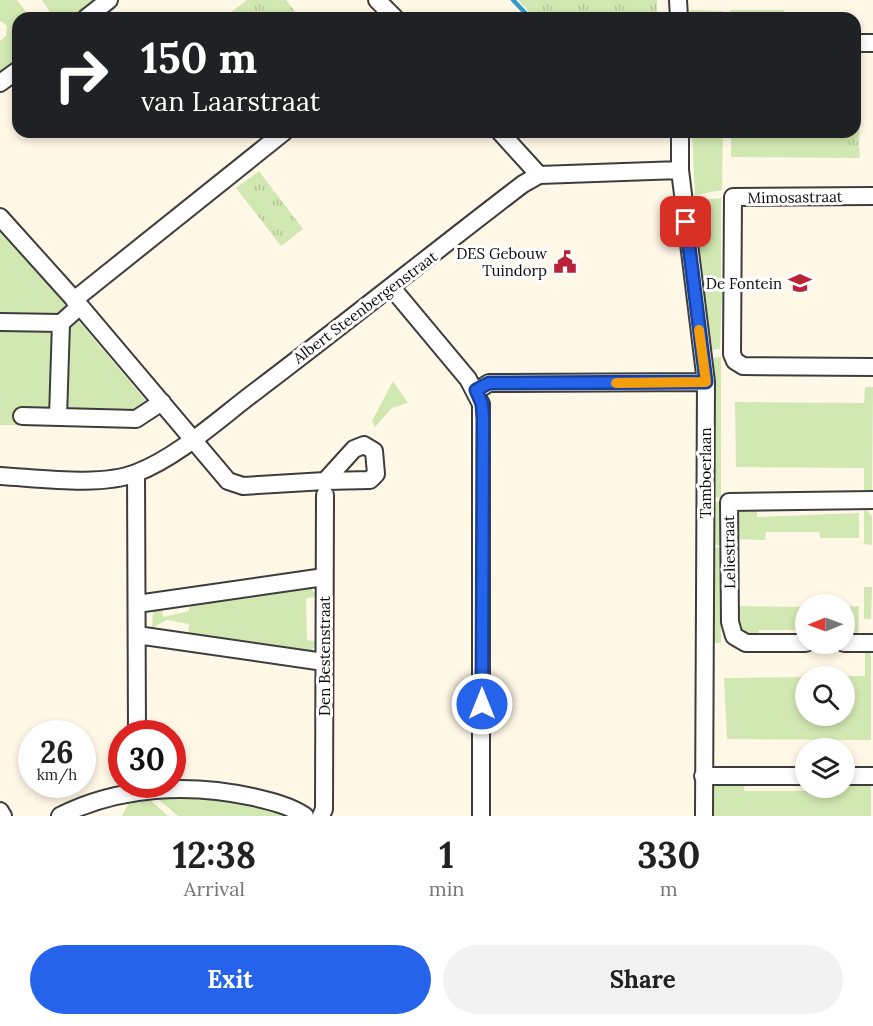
<!DOCTYPE html>
<style>
body{margin:0;font-family:Lora,serif;background:#f2f2f2;color:#222;height:100vh;display:flex;flex-direction:column;font-size:22px;white-space:nowrap}
*{box-sizing:border-box;margin:0}
p{font-size:20px;color:#767676}
.icon{flex:none;width:33px;height:33px;fill:none;stroke:currentColor;stroke-width:2;stroke-linecap:round;stroke-linejoin:round}
.map{position:relative;height:816px;overflow:hidden}
.drawer{display:flex;flex-direction:column;background:#fff;flex:1}
.drawer>*{flex:none}
.guide{position:absolute;left:12px;top:12px;width:849px;height:126px;border-radius:18px;box-shadow:0 3px 9px #0003;background:#202124;color:#fff;overflow:hidden}
.needle{width:39px;rotate:269deg}
.controls{position:absolute;left:795px;top:594px;display:grid;gap:12px}
.controls a{display:grid;place-items:center;width:60px;height:60px;border-radius:50%;background:#fff;box-shadow:0 3px 9px #0003;font-size:30px}
.speed{position:absolute;left:18px;top:720px;display:flex;gap:12px;font-size:30px;font-weight:700;text-align:center}
.speed>*{display:grid;place-content:center;width:78px;height:78px;border-radius:50%;background:#fff;box-shadow:0 3px 9px #0003;line-height:1}
.speed small{font-size:15px;font-weight:400}
.speed .limit{border:9px solid #d22;background:#fff;color:#111}
.pin{position:absolute;display:grid;place-items:center;width:51px;height:51px;color:#fff;margin:-26px;border-radius:12px;box-shadow:0 3px 9px #0006}
.me{position:absolute;width:66px;margin:-33px;rotate:0deg;stroke-linejoin:round;filter:drop-shadow(0 0 4px #0008)}
.turn{display:flex;align-items:center;gap:21px;height:126px;padding:0 30px;font-size:27px}
.turn .icon{width:78px;height:78px;stroke-width:2.5}
.turn b{display:block;font-size:42px;line-height:51px}
.eta{display:flex;justify-content:space-evenly;align-items:center;height:102px;text-align:center}
.eta b{font-size:36px;font-weight:700;line-height:42px}
.cta{display:flex;gap:12px;margin-top:auto;padding:12px 30px}
.cta a{flex:1;height:69px;border-radius:36px;background:#2563eb;color:#fff;font-size:24px;font-weight:700;line-height:69px;text-align:center}
.cta a+a{background:#f2f2f2;color:#222}
.map>svg:first-child{display:block}
.grass{fill:#d2e8b2}
.park{fill:url(#park-tufts)}
.lines{fill:none;stroke-linecap:round;stroke-linejoin:round}
.stream{stroke:#339ccc;stroke-width:4.5}
.minor-casing{stroke:#3d3d3d;stroke-width:20}
.minor{stroke:#fff;stroke-width:16}
.route-casing{stroke:#184099;stroke-width:15}
.route{stroke:#2563eb;stroke-width:10}
.slow{stroke:#f59e0b;stroke-width:10}
.labels{text-anchor:middle;dominant-baseline:central;stroke-width:6;stroke-linejoin:round;paint-order:stroke}
.street-label{font-size:15px;fill:#0a0a0a;stroke:#fff}
.poi-label{font-size:15px;fill:#0a0a0a;stroke:#fff;text-anchor:end}
</style>
<div class="map">
<svg width="873" height="816" viewBox="0 0 873 816">
<defs>
<pattern id="park-tufts" width="24" height="20" patternUnits="userSpaceOnUse" patternTransform="scale(1.5)"><rect width="24" height="20" fill="#d2e8b2"/><path d="M3 7l-1-3M5 7V3M7 7l1-3M15 17l-1-3M17 17v-4M19 17l1-3" fill="none" stroke="#b3c698"/></pattern>
</defs>
<rect width="100%" height="100%" fill="#fff8e7"/>
<path class="grass" d="M0 0H17L31 18H18V58L0 72V41L6 36 7 26 0 21Z
M42 0H94L72 18H54Z
M690 10 723 11V18H690Z
M730 10H784V18H729Z
M692 132H723L722 190 695 195Z
M731 132H829V145H859L860 158 731 157Z
M721 198V286H704L695 201Z
M0 227 67 307 56 317 0 316Z
M722 290 720 349 710 350 704 291Z
M78 320 148 403 137 412 66 410 68 328Z
M0 330 52 331 50 410 17 412 16 425H0Z
M721 357V497L714 498 712 361 713 358Z
M393 381 408 403 392 408 375 427 372 421Z
M865 387H873L872 490 864 497V468L736 467 735 402 864 403Z
M714 502H723L722 545H714Z
M757 507V517L859 513V538H820L819 532H766L765 540 735 539V517L738 510Z
M864 507 872 516V545L864 544Z
M714 547 722 548 721 643H713Z
M310 586 317 597 306 598 307 640 318 642 315 647 305 654 188 634 189 624 167 620 152 628 153 609 162 608 163 617 189 611V601Z
M864 587H872L871 619H864Z
M735 606 805 607V630H759L758 640 739 634Z
M859 606 858 639 846 640 845 607Z
M865 651H869L871 656V740L727 739 724 678 805 677 806 716H844V676H817H865Z
M718 780 745 782 744 791H843L854 780H871V816H714L710 810 712 785Z
M193 798C225 800 255 804 285 816H178L158 799Z
M149 799 168 816H122L128 804Z"/>
<path class="park" d="M247 0H286L300 18H223Z
M518 0H657V18H535Z
M855 115H860L859 145H829V132H855Z
M259 171 303 229 281 246 236 188Z"/>
<g class="lines">
<path class="stream" d="M513 0 530 18"/>
<g class="minor-casing">
<path id="minor" d="M377 0 395 18
M678 0 679 18
M86 18 109 0
M855 43H873
M0 83 18 70
M500 132 539 175
M680 132V170L706 382 704 816
M873 196 733 197 732 354 735 361 743 366 873 367
M0 217 80 306 228 481 243 486 325 481 354 449 364 445 374 451 376 474 370 480 325 481
M392 288 468 379 481 404V816
M74 300 284 132
M0 322 61 323 80 306
M476 391 489 383 706 382
M22 416 136 419 162 402
M58 417 61 323
M136 473 137 734
M0 476C38 478 101 487 136 473 178 457 220 418 256 391 346 323 434 252 523 184L539 175 680 170
M137 604 324 577
M137 635 324 662
M806 643H746L734 636 730 622 729 502 873 500
M844 643H873
M703 776H806
M844 776H873
M0 811 3 816
M60 816C119 786 190 783 253 797 270 801 291 806 305 816
M321 816 324 809 325 495"/>
</g>
<use href="#minor" class="minor"/>
</g>
<g class="lines">
<g class="route-casing">
<path id="route" d="M482 704 483 419 482 404 476 390 489 383 706 382 686 222"/>
</g>
<use href="#route" class="route"/>
<path class="slow" d="M616 383 706 382 699 330"/>
</g>
<defs>
<g id="civic-bare" transform="scale(1.8)"><path d="M-.6-6.5H3V-4.5H.6V-3L4-1V1h2V6H-6V1h2V-1L-.6-3ZM-1.2 2.5V6h2.4V2.5Z" fill="#b82337" stroke="#fff" stroke-width="2.5" paint-order="stroke"/></g>
<g id="school-bare" transform="scale(1.8)"><path d="M0-5L7-2L0 1L-7-2ZM-4 1L0 2.5L4 1V4Q0 6-4 4Z" fill="#b82337" stroke="#fff" stroke-width="2.5" paint-order="stroke"/></g>
</defs>
<g fill-rule="evenodd">
<use href="#civic-bare" x="565" y="262"/>
<use href="#school-bare" x="800" y="283"/>
</g>
<g class="labels">
<g class="street-label">
<text transform="translate(795 197) rotate(-1)">Mimosastraat</text>
<text transform="translate(365 307) rotate(-37)">Albert Steenbergenstraat</text>
<text transform="translate(705 473) rotate(-90)">Tamboerlaan</text>
<text transform="translate(729 552) rotate(-91)">Leliestraat</text>
<text transform="translate(324 656) rotate(-90)">Den Bestenstraat</text>
</g>
<g class="poi-label">
<text x="547" y="253">DES Gebouw<tspan x="547" dy="17">Tuindorp</tspan></text>
<text x="782" y="283">De Fontein</text>
</g>
</g>
</svg>
<div class="controls">
<a><svg class="needle" viewBox="-14 -14 28 28"><path d="M0-13l5 13h-10z" fill="#e53935"/><path d="M0 13l5-13h-10z" fill="#767676"/></svg></a>
<a><svg class="icon" aria-label="search" viewBox="0 0 24 24"><circle cx="10" cy="10" r="6"/><path d="M15 15l6 6"/></svg></a>
<a><svg class="icon" aria-label="layers" viewBox="0 0 24 24"><path d="M12 4l9 5-9 5-9-5zM3 14l9 5 9-5"/></svg></a>
</div>
<div class="speed"><div>26<small>km/h</small></div><div class="limit">30</div></div>
<div class="pin" style="left:686px;top:222px;background:#d93025"><svg class="icon" aria-label="arrive" viewBox="0 0 24 24"><path d="M6 21V4h12l-3 4 3 4H6"/></svg></div>
<svg class="me" style="left:482px;top:704px" viewBox="-20 -20 40 40"><circle r="17" fill="#2563eb" stroke="#fff" stroke-width="3"/><path d="M0-11L8 9 0 5-8 9z" fill="#fff"/></svg>
<div class="guide">
<div class="turn"><svg class="icon" aria-label="right" viewBox="0 0 24 24"><path d="M7 20v-9h11M14 6l5 5-5 5"/></svg><div><b>150 m</b>van Laarstraat</div></div>
</div>
</div>
<section class="drawer">
<div class="eta">
<div><b>12:38</b><p>Arrival</p></div>
<div><b>1</b><p>min</p></div>
<div><b>330</b><p>m</p></div>
</div>
<div class="cta"><a>Exit</a><a>Share</a></div>
</section>
